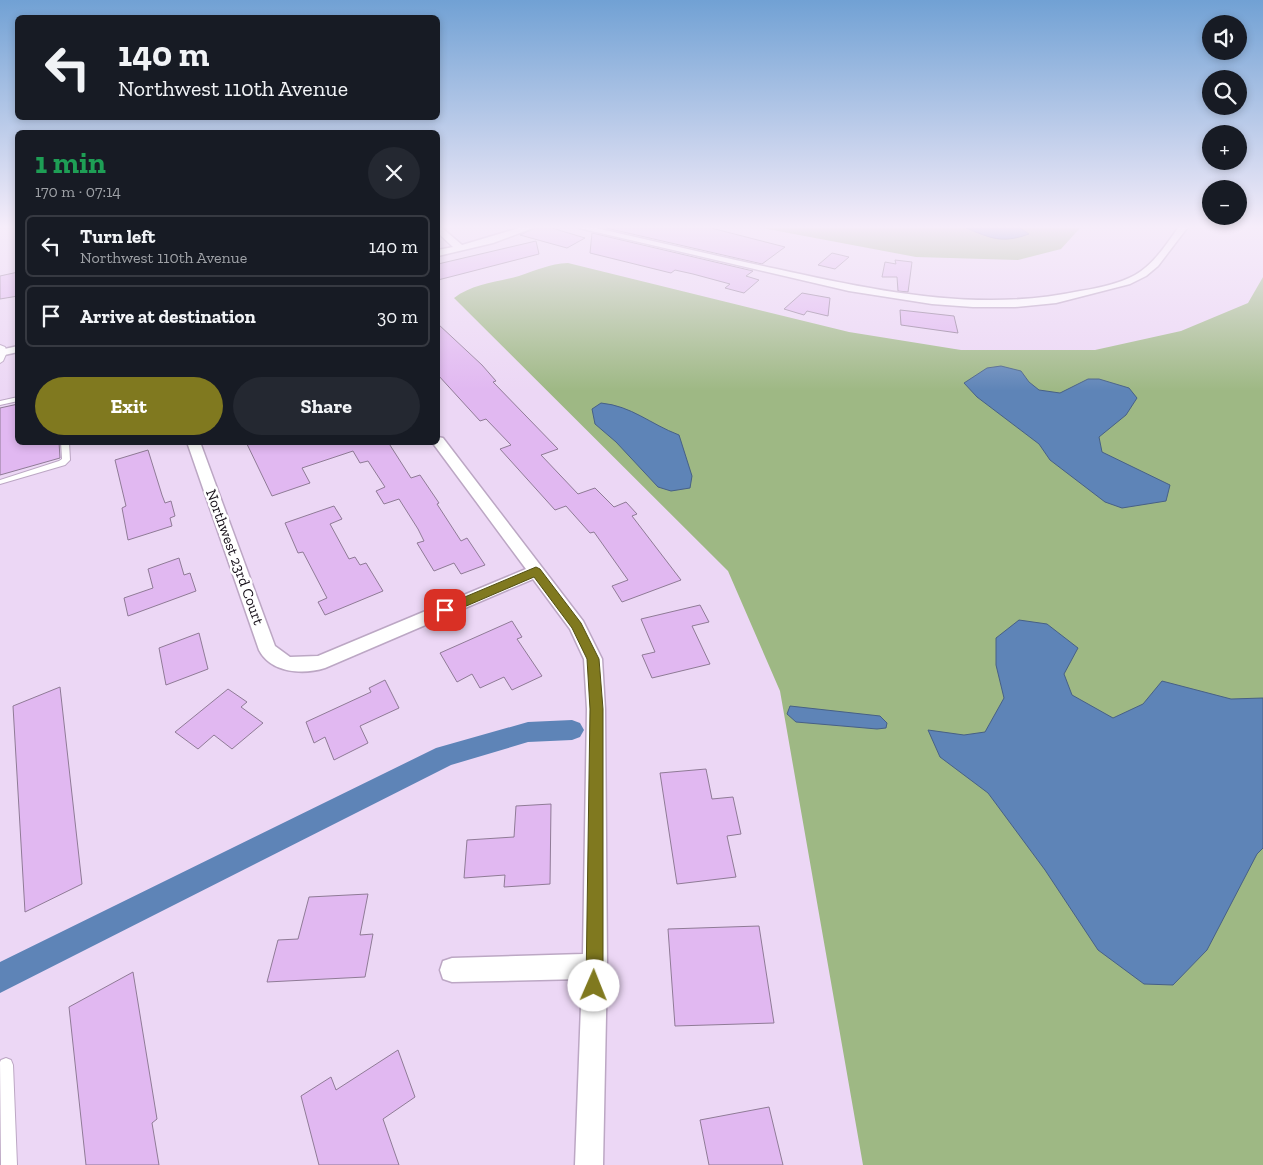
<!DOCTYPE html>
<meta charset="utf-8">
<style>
body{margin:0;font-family:"Zilla Slab",serif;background:#242831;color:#f1f3f6;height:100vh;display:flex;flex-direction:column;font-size:19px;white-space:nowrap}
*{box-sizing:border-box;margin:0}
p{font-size:16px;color:#9ea1a6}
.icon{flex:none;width:28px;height:28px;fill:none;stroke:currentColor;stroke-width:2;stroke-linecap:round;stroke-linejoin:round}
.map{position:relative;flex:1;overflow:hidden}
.sheet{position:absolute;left:15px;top:130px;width:425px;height:315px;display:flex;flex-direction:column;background:#171b24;border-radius:8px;box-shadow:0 2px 8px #0003}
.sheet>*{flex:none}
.top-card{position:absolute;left:15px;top:15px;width:425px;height:105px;border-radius:8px;box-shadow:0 2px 8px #0003;background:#171b24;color:#f1f3f6;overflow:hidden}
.tools{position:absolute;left:1202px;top:15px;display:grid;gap:10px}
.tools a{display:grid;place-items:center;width:45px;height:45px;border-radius:50%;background:#171b24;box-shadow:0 2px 8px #0003;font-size:25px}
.pin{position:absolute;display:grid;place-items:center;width:42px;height:42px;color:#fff;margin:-21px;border-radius:10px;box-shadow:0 2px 8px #0006}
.me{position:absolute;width:55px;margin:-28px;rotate:1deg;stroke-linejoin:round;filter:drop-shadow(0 0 4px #0008)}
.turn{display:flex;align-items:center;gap:18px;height:105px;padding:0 20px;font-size:22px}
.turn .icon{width:65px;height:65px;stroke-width:2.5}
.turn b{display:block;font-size:35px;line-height:42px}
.round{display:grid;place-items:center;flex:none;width:52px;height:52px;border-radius:26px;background:#242831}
.head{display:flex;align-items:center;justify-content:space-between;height:85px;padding:0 20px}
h1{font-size:30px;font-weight:700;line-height:38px;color:#1e9e55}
.cta{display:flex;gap:10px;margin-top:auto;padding:10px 20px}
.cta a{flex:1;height:58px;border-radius:30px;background:#80791f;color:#fff;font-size:20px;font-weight:700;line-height:58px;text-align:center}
.cta a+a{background:#242831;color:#f1f3f6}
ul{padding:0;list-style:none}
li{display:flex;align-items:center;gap:15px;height:62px;margin:0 10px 8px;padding:0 10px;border:2px solid #363941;border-radius:8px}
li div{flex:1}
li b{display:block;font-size:19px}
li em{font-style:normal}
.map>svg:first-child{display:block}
.green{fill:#9eb884}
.water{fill:#5e84b7;stroke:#476086}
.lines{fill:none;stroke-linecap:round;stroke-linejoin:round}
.canal{fill:#5e84b7;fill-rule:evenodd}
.building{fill:#e1b8f1;stroke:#8f7b96}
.lane-casing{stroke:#bca7c4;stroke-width:2}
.street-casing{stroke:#bca7c4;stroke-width:3}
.lane{fill:#fff;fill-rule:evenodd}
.street{fill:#fff;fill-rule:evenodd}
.route{fill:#80791f;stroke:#534f14}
.labels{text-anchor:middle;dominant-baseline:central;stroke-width:5;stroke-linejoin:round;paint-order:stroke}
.street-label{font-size:15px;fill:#120b15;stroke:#fff}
</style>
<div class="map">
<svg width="1263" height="1165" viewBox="0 0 1263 1165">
<rect width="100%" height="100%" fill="#ecd7f5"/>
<path class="green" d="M762 228H1080L1061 249 1018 260 916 257Z
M568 263 849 332 961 350H1095L1181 331 1248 303 1263 277V1165H863L780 691 728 571 454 298C472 284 497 282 519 276 537 270 549 264 568 263Z"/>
<path class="water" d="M966 228H1020L1029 234C1001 244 991 238 966 228Z
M1001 366 1021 371 1029 382 1039 390 1060 393 1088 379H1099L1129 388 1137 398 1126 415 1099 437 1102 452 1170 485 1166 501 1122 508 1105 502 1050 460 1039 444 977 397 964 383 987 368Z
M601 403C632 406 650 424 679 435L692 476 690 488 671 491 658 487 616 442 595 424 592 409Z
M1019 620 1047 624 1078 648 1064 674 1072 695 1113 718 1143 704 1162 681 1231 699 1263 698V848L1257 854 1207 950 1173 985 1144 984 1098 950 1045 870 988 793 940 757 928 730 964 735 985 732 1004 698 996 665V638Z
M790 706 880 716 887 723 886 728 877 729 796 722 787 714Z"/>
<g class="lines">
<path class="canal" d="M572 720 580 723 584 730 580 737 572 740 528 742 451 765 0 993V962L436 748 528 722Z"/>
</g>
<path class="building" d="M535 228H552L585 238 567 248 520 235Z
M606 228H711L785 247 762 264Z
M592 233 753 271 746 276 759 280 744 293 725 288 730 284 693 274 675 270 671 273 590 253Z
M536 241 539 254 438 280V264Z
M832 253 849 257 835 269 818 265Z
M895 260 912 262 908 292 898 291 897 277H882L885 262 896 264Z
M18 272V296L0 299V276Z
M802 293 830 298 828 316 807 311 804 315 784 309Z
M900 310 954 316 958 333 901 325Z
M438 324 482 365 496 381 493 382 558 449 541 455 578 494 595 488 614 507 626 502 637 514 632 516 681 580 622 602 612 586 628 580 594 532 590 533 566 506 555 510 500 449 511 445 486 419 480 421 438 375Z
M18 404V442H59L60 458 0 475V408Z
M246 442H388L411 478 420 475 439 503 437 504 461 541 467 538 485 565 461 574 454 563 434 571 417 543 424 541 418 529 399 499 384 504 376 491 385 487 368 461 360 463 353 451 302 468 310 483 272 496Z
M148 450 162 495 165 503 171 501 175 516 170 518 172 526 128 540 122 508 126 506 115 460Z
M334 506 342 519 330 524 349 559 355 557 360 565 366 563 383 591 325 615 318 602 327 598 303 552 298 553 285 523Z
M179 558 184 575 190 573 196 591 128 616 124 598 153 588 148 569Z
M700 605 709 622 692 626 710 664 652 678 642 655 655 652 641 619Z
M512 621 522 637 517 639 542 676 512 690 504 677 480 688 472 674 457 682 440 653Z
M199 633 208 669 166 685 159 648Z
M385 680 399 708 360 726 368 743 334 760 325 737 314 743 306 722 371 692 369 688Z
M60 687 82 884 25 912 13 706Z
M228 689 247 702 241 707 263 723 232 749 214 735 198 749 175 732Z
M706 769 712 799 733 797 741 834 727 836 736 877 677 884 660 773Z
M551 804 550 884 504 887 505 875 464 878 467 840 514 837 516 806Z
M368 894 360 935 373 934 365 977 267 982 278 940 298 939 309 897Z
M759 926 774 1023 675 1026 668 929Z
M133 972 157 1119 152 1123 159 1165H86L69 1007Z
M398 1050 415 1097 383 1119 399 1165H319L301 1096 331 1077 336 1090Z
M769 1107 783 1165H709L700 1120Z"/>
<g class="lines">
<g class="lane-casing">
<path id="lane" d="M0 345 5 347 7 352 3 361 0 363Z
M18 397V401L0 405V401Z
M61 442H69L70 460 65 465 0 484V480L59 461 62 459Z
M6 1058 11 1060 13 1065 17 1165H1L0 1062 1 1060Z"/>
</g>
<g class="street-casing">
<path id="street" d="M438 228H442L462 245 519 228H533L493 243 438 256V250L453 247 438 233Z
M579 228H596C656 242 717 256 777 269 877 291 979 313 1080 291 1099 288 1118 284 1135 275 1153 265 1166 245 1178 228H1187L1158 266 1146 276 1130 284 1056 303 1015 307H973L932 304 849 291Z
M18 346V352L0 356V350Z
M438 437 443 438 583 621 602 659 605 709 607 966 603 1165H575L582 979 452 982 443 979 440 970 443 961 452 958 583 954 587 709 584 659 570 629 533 579 325 668C303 675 271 673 259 650L187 442H200L275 646 290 657 318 656 526 569 432 442H438Z"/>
</g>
<use href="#lane" class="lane"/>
<use href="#street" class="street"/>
</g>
<linearGradient id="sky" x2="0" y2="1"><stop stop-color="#71a1d4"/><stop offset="0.58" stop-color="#f6edfa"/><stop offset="1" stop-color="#f6edfa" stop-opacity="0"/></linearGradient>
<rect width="1263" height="391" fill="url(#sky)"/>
<path class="route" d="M536 567 540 569 581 623 599 659 603 709V986L601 992 594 995 588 992 586 986 590 709 587 659 572 628 534 577 450 613H441L439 610 441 607Z"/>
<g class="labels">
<g class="street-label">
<text transform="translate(235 557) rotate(70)">Northwest 23rd Court</text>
</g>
</g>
</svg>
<div class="tools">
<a><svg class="icon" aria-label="sound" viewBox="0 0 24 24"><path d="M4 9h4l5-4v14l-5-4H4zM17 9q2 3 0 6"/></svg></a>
<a><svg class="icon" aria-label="search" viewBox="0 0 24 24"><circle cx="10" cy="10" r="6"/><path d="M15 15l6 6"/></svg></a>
<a>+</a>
<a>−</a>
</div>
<div class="pin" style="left:445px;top:610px;background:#d93025"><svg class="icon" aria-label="arrive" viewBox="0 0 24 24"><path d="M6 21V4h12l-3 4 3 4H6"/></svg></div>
<svg class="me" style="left:594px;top:986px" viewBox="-20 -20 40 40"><circle r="19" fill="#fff"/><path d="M0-13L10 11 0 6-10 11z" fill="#80791f"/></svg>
<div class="top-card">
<div class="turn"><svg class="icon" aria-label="left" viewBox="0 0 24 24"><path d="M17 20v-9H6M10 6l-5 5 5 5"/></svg><div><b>140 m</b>Northwest 110th Avenue</div></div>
</div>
<section class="sheet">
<div class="head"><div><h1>1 min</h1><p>170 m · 07:14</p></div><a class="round"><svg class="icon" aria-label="close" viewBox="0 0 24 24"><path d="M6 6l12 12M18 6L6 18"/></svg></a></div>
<ul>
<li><svg class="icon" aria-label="left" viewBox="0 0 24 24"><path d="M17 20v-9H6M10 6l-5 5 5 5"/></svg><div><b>Turn left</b><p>Northwest 110th Avenue</p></div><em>140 m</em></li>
<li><svg class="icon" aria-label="arrive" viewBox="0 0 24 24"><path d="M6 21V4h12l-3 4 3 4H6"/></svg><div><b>Arrive at destination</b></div><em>30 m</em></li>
</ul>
<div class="cta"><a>Exit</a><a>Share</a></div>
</section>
</div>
